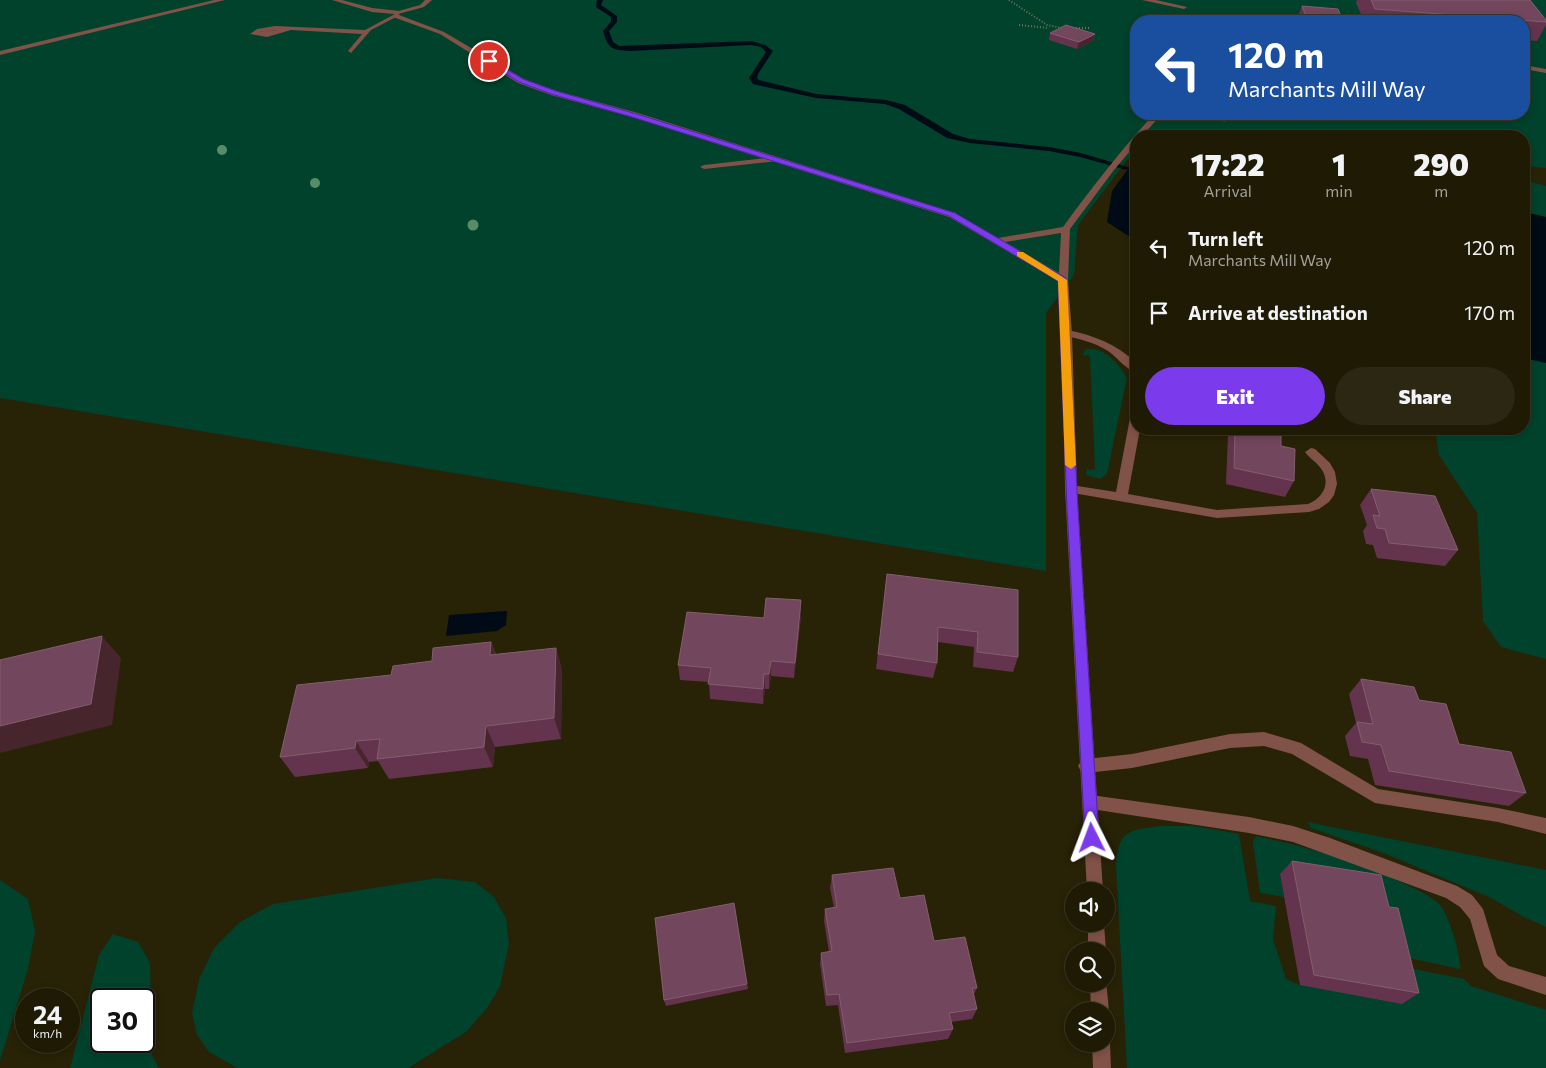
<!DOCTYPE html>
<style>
body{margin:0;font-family:Commissioner,sans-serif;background:#2b2713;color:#f1f3f6;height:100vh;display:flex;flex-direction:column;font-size:19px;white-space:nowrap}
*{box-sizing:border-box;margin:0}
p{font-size:16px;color:#a1a19a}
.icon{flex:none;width:28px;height:28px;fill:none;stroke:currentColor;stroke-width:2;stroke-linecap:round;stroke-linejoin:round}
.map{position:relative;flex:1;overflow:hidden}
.side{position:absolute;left:1130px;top:130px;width:400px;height:305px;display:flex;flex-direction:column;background:#1e1a04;border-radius:20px;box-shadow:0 2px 8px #0003,0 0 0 1px #3c3826}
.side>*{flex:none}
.banner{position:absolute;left:1130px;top:15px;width:400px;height:105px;border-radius:20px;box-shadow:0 2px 8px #0003,0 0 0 1px #3c3826;background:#1a4fa0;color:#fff;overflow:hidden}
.fabs{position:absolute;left:1065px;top:882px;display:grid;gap:10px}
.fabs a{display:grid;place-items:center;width:50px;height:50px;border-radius:50%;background:#1e1a04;box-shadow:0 2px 8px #0003,0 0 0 1px #3c3826;font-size:25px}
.speed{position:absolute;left:15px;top:988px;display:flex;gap:10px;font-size:25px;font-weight:700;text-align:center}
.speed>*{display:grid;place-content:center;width:65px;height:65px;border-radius:50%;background:#1e1a04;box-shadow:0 2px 8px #0003,0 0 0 1px #3c3826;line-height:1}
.speed small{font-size:12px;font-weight:400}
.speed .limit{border:2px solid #111;border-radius:8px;background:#fff;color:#111}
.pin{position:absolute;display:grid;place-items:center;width:42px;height:42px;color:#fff;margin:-21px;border:2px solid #fff;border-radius:50%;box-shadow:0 1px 5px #0007}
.me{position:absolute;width:55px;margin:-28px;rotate:357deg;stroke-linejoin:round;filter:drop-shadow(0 0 4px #0008)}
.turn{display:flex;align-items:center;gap:18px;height:105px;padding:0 15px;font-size:22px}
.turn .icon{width:65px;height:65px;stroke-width:2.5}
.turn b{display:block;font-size:35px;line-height:42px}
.eta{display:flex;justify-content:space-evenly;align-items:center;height:85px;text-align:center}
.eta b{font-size:30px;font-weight:800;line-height:35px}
.action{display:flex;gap:10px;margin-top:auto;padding:10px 15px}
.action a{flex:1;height:58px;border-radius:30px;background:#7c3aed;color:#fff;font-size:20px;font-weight:800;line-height:58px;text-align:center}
.action a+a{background:#2b2713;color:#f1f3f6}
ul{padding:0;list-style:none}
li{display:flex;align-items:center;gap:15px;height:65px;padding:0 15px}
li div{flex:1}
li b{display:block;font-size:19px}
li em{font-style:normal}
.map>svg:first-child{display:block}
.green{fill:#00422c;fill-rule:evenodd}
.water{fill:#000b15}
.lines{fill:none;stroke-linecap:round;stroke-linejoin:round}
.stream{fill:#000b15;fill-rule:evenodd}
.path{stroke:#76715a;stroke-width:2;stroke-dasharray:1 2;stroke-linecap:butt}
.service{fill:#815248;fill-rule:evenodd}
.minor{fill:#815248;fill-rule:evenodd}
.tree{fill:#578c66}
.wall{fill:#64344f}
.shaded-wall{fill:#47252c}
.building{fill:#72465d;stroke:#835e6e}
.route{fill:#7c3aed;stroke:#51269a}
.slow{fill:#f59e0b}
</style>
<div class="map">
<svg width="1546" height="1068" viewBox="0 0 1546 1068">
<rect width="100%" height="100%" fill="#282206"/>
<path class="green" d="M0 0H1546V168L1524 166V136H1223L1162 131 1155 136H1136V152L1126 161 1078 225 1074 275 1046 313V571L0 398ZM1136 21H1524V114H1136Z
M1524 180 1546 186V217L1524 212Z
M1087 349C1104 347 1119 364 1127 378L1107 474 1100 479 1086 475 1087 468 1089 470 1095 469 1090 357 1088 355 1083 356 1084 351Z
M1524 358 1546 363V659L1501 647 1483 621 1477 513 1439 455 1435 429H1524Z
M1307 822 1546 870V927L1524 917 1491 898 1386 854 1311 828Z
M1161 826H1195L1239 834 1250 901 1276 906 1273 939 1286 979 1300 985 1393 965 1464 979 1471 986 1546 1010V1068H1127L1116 867C1118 830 1128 830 1161 826Z
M1256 836C1303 846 1348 859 1392 878 1408 886 1426 892 1439 904 1449 914 1461 955 1460 969L1390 954 1280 874 1284 897 1260 893 1253 842Z
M437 878 475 882 494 897 506 918 509 944 500 986 488 1007 466 1032 408 1068H237L209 1052 197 1035 192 1013 199 979 214 948 240 922 273 904Z
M0 880 28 899 35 931 28 969 0 1061Z
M113 934 138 942 150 963 152 1055 159 1068H70L99 955ZM101 999H144V1041H101Z"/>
<path class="water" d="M1136 158V241L1107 222 1112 191Z
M1524 212 1546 217V363L1524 358Z
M507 611 506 625 497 631 446 636 449 615Z"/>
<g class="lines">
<path class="stream" d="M597 0H603L601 5 617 16V22L609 31 613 42 619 46 751 41 765 45 773 51 758 74 757 78 759 80 816 94 886 100 905 105 953 134 970 139 1049 147 1081 153 1131 168 1127 170 1080 157 1049 151 970 143 947 138 899 109 885 104 816 98 753 84 749 78 766 52 761 47 751 45 630 51C612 50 608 49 603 31L611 22V17L596 7Z"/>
<path class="path" d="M1009 0 1047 25 1062 28
M1019 25 1049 28
M1073 28H1090"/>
<path class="service" d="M214 0H225L0 55V51Z
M425 0H432L424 7 398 14 395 12 420 5Z
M1142 0H1156L1187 7 1184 9Z
M393 15 398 16 371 30 351 53 348 51 362 34 291 30 267 37 250 34 257 29 275 26 365 30ZM275 30H277L260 32H261Z
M1524 65 1546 69V73L1524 69Z
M775 157 779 159 778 161 704 169 700 167 704 165Z
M1067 330C1093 335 1117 344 1136 363V372C1126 370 1117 357 1108 351 1094 342 1079 339 1063 335L1062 333Z
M1136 414V429H1140L1128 494 1217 510 1308 504C1322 498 1331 485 1322 470 1318 463 1310 459 1305 452L1311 448 1315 449 1330 463 1335 472 1337 484 1334 495 1329 502 1319 509 1309 512 1217 518 1067 492 1065 489 1071 485 1116 492 1130 418Z
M1264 732 1301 743 1378 789 1498 808 1546 818V834L1498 822 1375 803 1292 754 1264 746 1230 748 1132 768 1086 773 1081 771 1078 766 1081 761 1086 759 1132 754 1230 734Z
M1091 795 1249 817 1293 826 1330 838 1457 886 1472 895 1483 909 1497 955 1509 966 1546 977V995L1498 979 1484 966 1470 919 1460 907 1446 898 1293 842 1249 833 1091 809 1085 807 1083 802 1085 797Z"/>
<path class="minor" d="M332 0H342L372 8 400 11 399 15 444 32 524 79 557 91 638 113 955 213 998 238 1063 227C1092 187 1122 149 1154 114H1162L1142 136H1136V144L1114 170 1070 229 1068 280 1072 333 1077 489 1103 891H1087L1065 489 1062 333 1058 281 949 217 632 117 551 95 518 83 440 34 393 17 394 14 372 12ZM1061 233 1059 273 1005 242Z
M1088 924H1104L1106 951H1088Z
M1106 980 1109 1011 1106 1017V1011H1091L1090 984H1106Z
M1106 1037 1110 1044 1111 1068H1093L1092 1044H1106Z"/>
</g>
<g class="tree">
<circle cx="222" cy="150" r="5"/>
<circle cx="315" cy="183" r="5"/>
<circle cx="473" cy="225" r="5.5"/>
</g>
<path class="wall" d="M1357 0H1530L1546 22V25L1537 41 1524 40V21H1364L1356 3Z
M1302 6 1343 21H1298L1297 19Z
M1050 33 1095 34 1093 41 1077 49 1049 40Z
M1213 114H1234L1225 122 1212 118Z
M1210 429H1281V446L1294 481 1285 497 1226 484 1228 434Z
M1371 489 1458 550 1445 566 1377 558 1373 545 1366 544 1363 531 1367 525 1360 505Z
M887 574 1018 657 1013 672 973 667 974 647 938 642 937 663 933 678 876 669Z
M801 616 794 678 771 676 769 689H765L763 704 710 699 709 682 680 680 678 665 764 618Z
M491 642 496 654 556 648 562 670 561 739 495 747 493 767 389 779 378 761 369 762 368 768 295 777 280 757 432 661Z
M1361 679 1419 700 1459 744 1526 793 1509 806 1375 785 1368 759 1350 756 1345 736 1356 723 1349 694Z
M1292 861 1389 907 1419 993 1402 1004 1300 985 1280 874Z
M832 875 900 898 934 941 977 988 974 994 977 1009 972 1019 951 1022 953 1029 948 1039 845 1053 838 1005 826 1006 820 964 821 953 829 952 824 921 825 909 834 908 830 888Z
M747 984 748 989 666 1006 664 1000Z"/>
<path class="shaded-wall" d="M1095 34 1093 41 1077 49 1079 42Z
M1229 114H1234L1225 122 1228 115Z
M801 600V616L794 678 795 663Z
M102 636 121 658 112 725 0 753V726Z
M491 642 499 664 490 655Z
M556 648 562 670 561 739 554 718Z
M771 661V676L769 689V674Z
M764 674 765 689 763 704V689Z
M486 726 495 747 493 767 484 747Z
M356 741 369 762 368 768 355 748Z"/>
<path class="building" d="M1371 0H1530L1546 20V22L1375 9Z
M1302 6 1338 9 1343 21H1308Z
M1066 25 1095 34 1079 42 1050 33Z
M1235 429H1281V446L1295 449 1294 481 1234 468Z
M1371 489 1435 496 1458 550 1389 543 1385 529 1377 528 1373 515 1380 516Z
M887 574 1018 590V657L977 652 978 632 938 627 937 663 878 654Z
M766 598 801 600 795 663 771 661 769 674H764L763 689 708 684 711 668 678 665 687 612 764 618Z
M102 636 91 704 0 726V660Z
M491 642 490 655 556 648 554 718 486 726 484 747 377 759 380 739 356 741 355 748 280 757 297 685 391 675 393 666 432 661 433 648Z
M1361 679 1414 687 1419 700 1446 704 1459 744 1511 752 1526 793 1389 771 1381 745 1362 742 1357 722 1373 724Z
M1292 861 1381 875 1389 907 1398 908 1419 993 1314 975Z
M893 868 900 898 924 895 934 941 965 937 977 988H972L977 1009 949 1013 953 1029 847 1043 839 994 827 995 821 953 832 951 825 909 837 907 832 875Z
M734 903 747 984 664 1000 655 918Z"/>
<path class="route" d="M487 60H491L523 79 556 91 637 114 955 213 1066 278 1078 509 1099 838 1097 843 1092 845 1087 843 1085 838 1067 509 1058 281 949 216 632 117 551 94 519 82 487 62Z"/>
<path class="slow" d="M1017 252H1023L1067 280 1076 465 1071 469 1065 465 1058 281 1017 256Z"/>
</svg>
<div class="fabs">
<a><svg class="icon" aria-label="sound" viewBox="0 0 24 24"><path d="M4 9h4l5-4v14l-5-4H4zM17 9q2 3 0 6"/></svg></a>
<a><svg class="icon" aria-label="search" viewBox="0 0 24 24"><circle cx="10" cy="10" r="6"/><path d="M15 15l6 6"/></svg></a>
<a><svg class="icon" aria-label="layers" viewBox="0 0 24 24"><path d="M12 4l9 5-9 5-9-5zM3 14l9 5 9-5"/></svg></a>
</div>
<div class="speed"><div>24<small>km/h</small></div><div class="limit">30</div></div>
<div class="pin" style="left:489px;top:61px;background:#d93025"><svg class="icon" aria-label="arrive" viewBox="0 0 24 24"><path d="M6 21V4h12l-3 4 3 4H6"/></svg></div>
<svg class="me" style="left:1092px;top:838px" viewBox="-20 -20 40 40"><path d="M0-17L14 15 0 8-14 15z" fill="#7c3aed" stroke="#fff" stroke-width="4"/></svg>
<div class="banner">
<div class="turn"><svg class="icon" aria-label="left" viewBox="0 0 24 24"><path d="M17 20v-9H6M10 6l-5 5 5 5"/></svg><div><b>120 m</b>Marchants Mill Way</div></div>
</div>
<section class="side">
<div class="eta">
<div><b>17:22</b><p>Arrival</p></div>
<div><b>1</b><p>min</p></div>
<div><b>290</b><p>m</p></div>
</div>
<ul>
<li><svg class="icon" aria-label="left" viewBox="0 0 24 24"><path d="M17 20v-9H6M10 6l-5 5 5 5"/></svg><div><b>Turn left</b><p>Marchants Mill Way</p></div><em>120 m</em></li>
<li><svg class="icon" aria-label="arrive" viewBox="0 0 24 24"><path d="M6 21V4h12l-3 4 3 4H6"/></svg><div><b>Arrive at destination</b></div><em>170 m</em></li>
</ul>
<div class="action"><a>Exit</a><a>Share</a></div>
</section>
</div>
